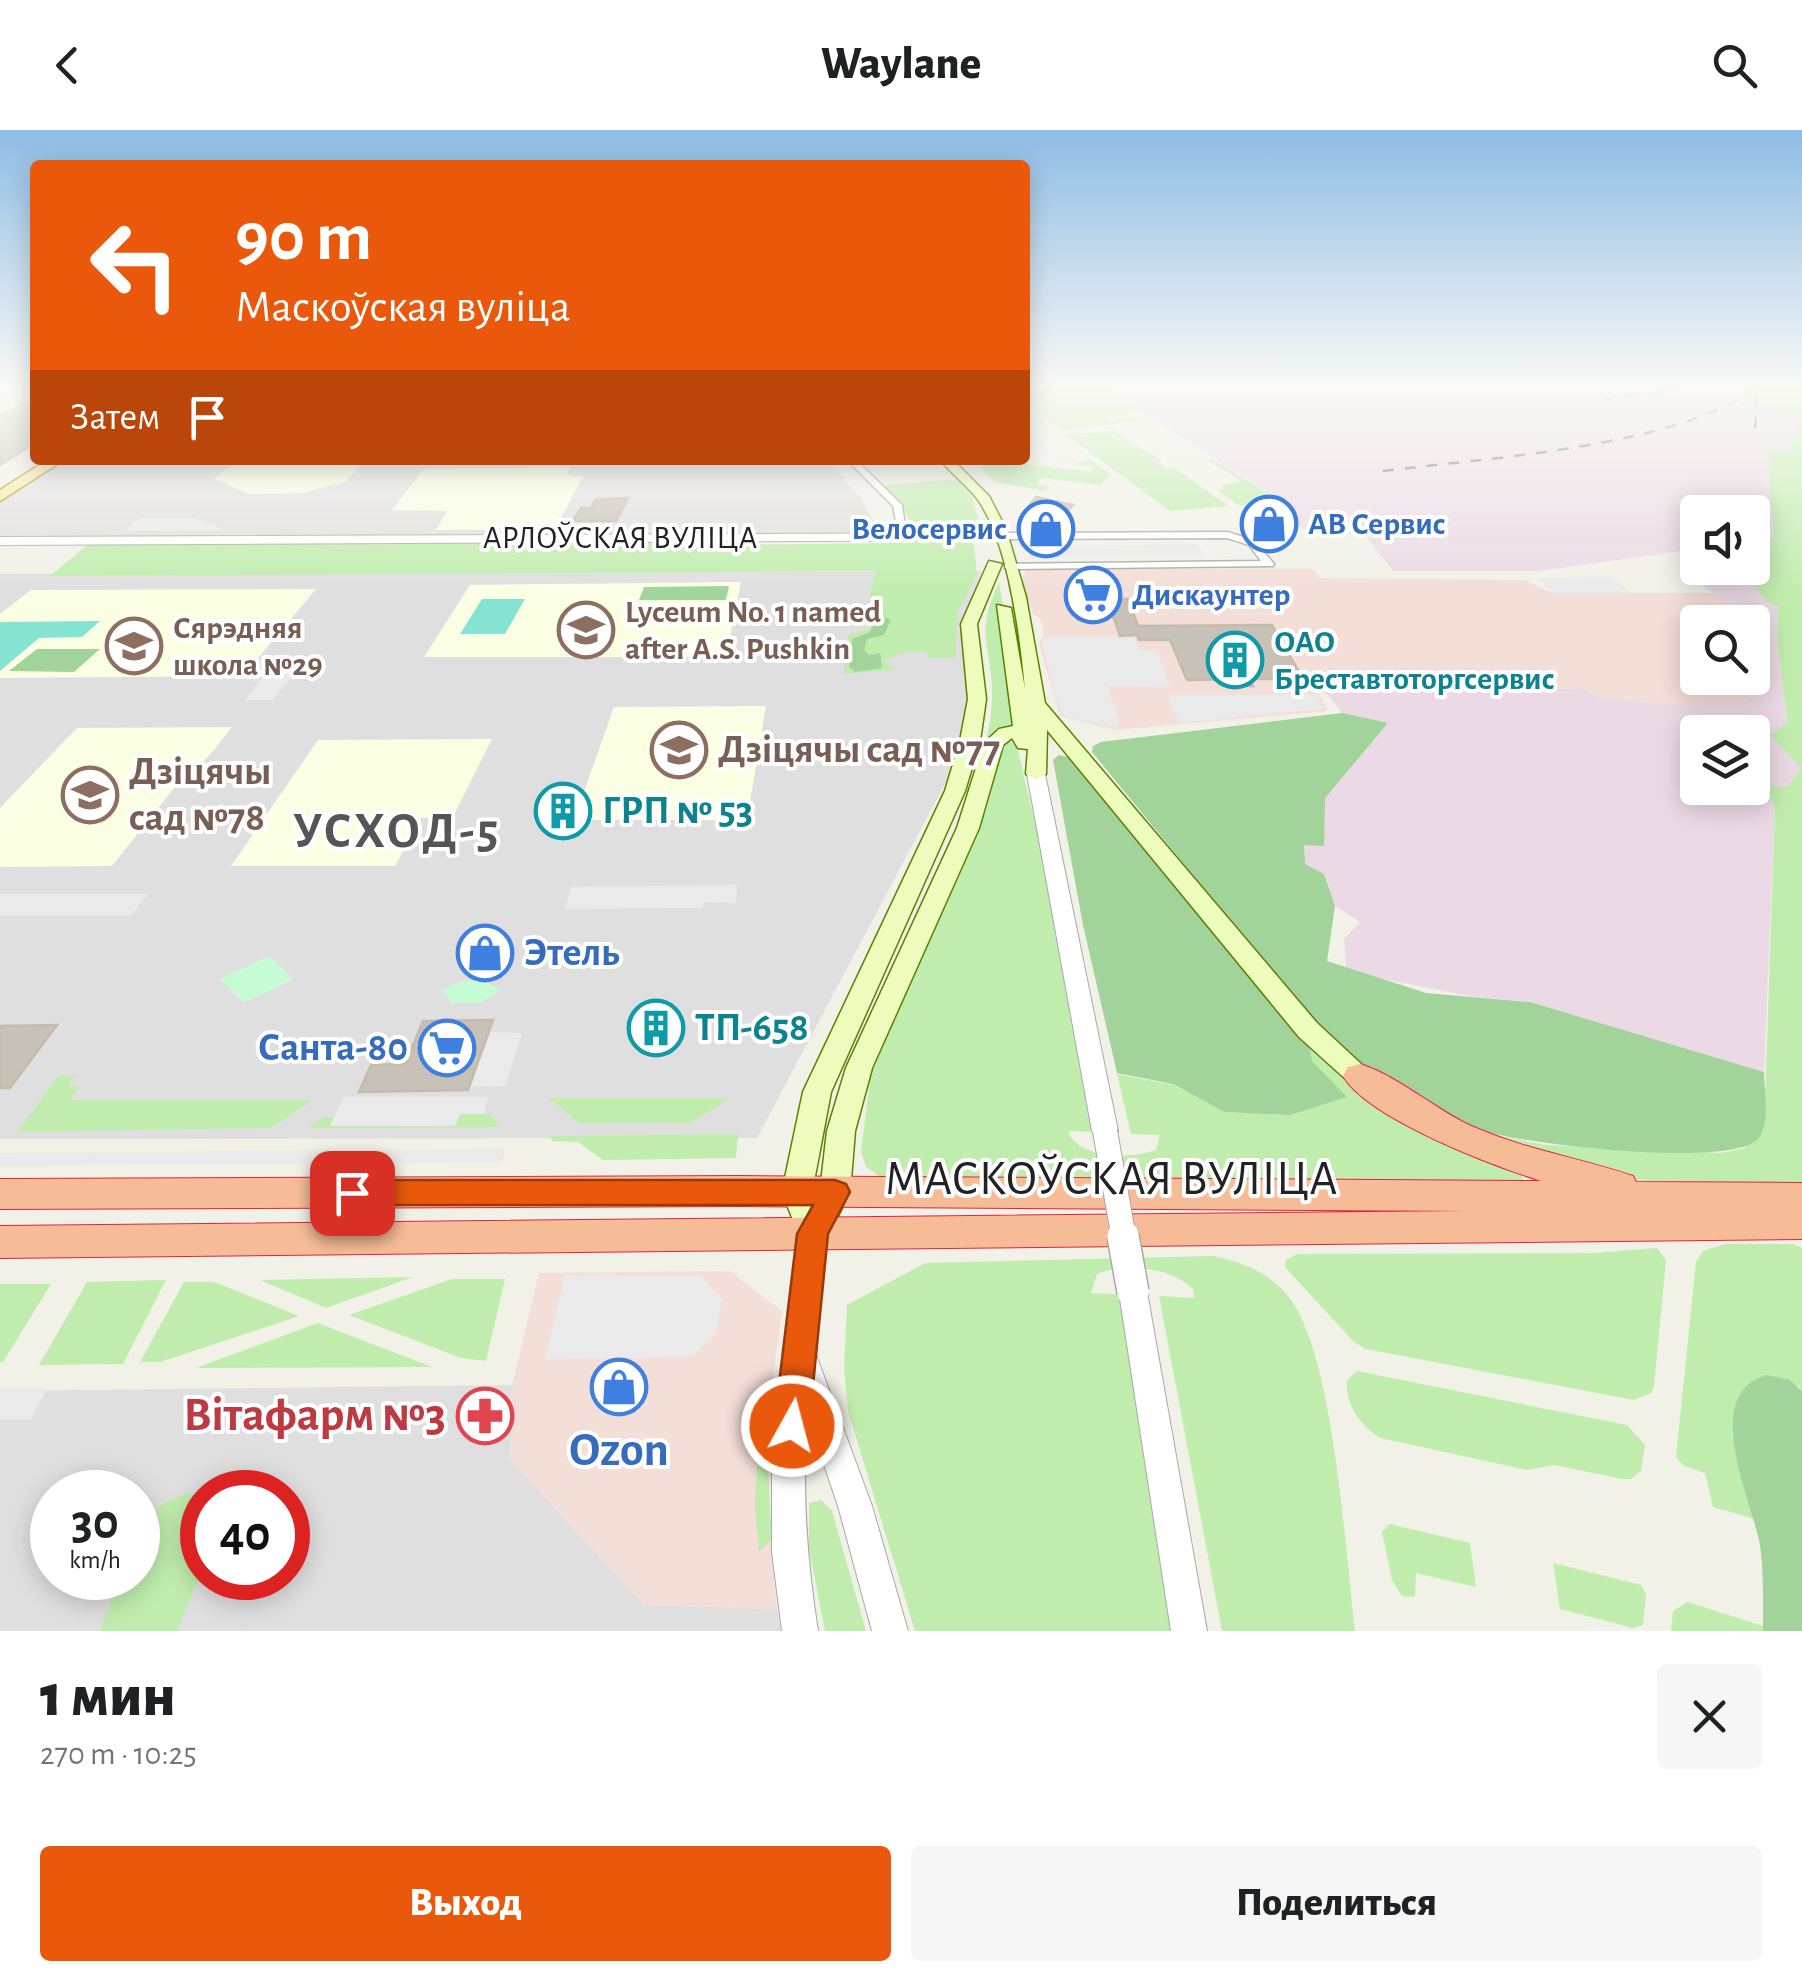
<!DOCTYPE html>
<html lang="ru">
<meta charset="utf-8">
<style>
body{margin:0;font-family:"Alegreya Sans",sans-serif;background:#f6f6f6;color:#202124;height:100vh;display:flex;flex-direction:column;font-size:38px;white-space:nowrap}
*{box-sizing:border-box;margin:0}
p{font-size:32px;color:#757577}
.icon{flex:none;width:55px;height:55px;fill:none;stroke:currentColor;stroke-width:2;stroke-linecap:round;stroke-linejoin:round}
.map{position:relative;height:1501px;overflow:hidden}
.details{display:flex;flex-direction:column;background:#fff;flex:1}
.details>*{flex:none}
.banner{position:absolute;left:30px;top:30px;width:1000px;height:305px;border-radius:10px;box-shadow:0 5px 25px #0003;background:#ea580c;color:#fff;overflow:hidden}
.controls{position:absolute;left:1680px;top:365px;display:grid;gap:20px}
.controls a{display:grid;place-items:center;width:90px;height:90px;border-radius:10px;background:#fff;box-shadow:0 5px 25px #0003;font-size:50px}
.speed{position:absolute;left:30px;top:1340px;display:flex;gap:20px;font-size:50px;font-weight:700;text-align:center}
.speed>*{display:grid;place-content:center;width:130px;height:130px;border-radius:50%;background:#fff;box-shadow:0 5px 25px #0003;line-height:1}
.speed small{font-size:25px;font-weight:400}
.speed .limit{border:15px solid #d22;background:#fff;color:#111}
.pin{position:absolute;display:grid;place-items:center;width:85px;height:85px;color:#fff;margin:-42px;border-radius:20px;box-shadow:0 5px 15px #0006}
.me{position:absolute;width:110px;margin:-55px;rotate:7deg;stroke-linejoin:round;filter:drop-shadow(0 0 8px #0008)}
.turn{display:flex;align-items:center;gap:35px;height:210px;padding:0 40px;font-size:45px}
.turn .icon{width:130px;height:130px;stroke-width:2.5}
.turn b{display:block;font-size:70px;line-height:85px}
.then{display:flex;align-items:center;height:95px;padding:0 40px;background:#0003;gap:20px;font-size:38px}
.round{display:grid;place-items:center;flex:none;width:105px;height:105px;border-radius:10px;background:#f6f6f6}
.summary{display:flex;align-items:center;justify-content:space-between;height:170px;padding:0 40px}
h1{font-size:60px;font-weight:800;line-height:75px}
.action{display:flex;gap:20px;margin-top:auto;padding:20px 40px}
.action a{flex:1;height:115px;border-radius:10px;background:#ea580c;color:#fff;font-size:40px;font-weight:800;line-height:115px;text-align:center}
.action a+a{background:#f6f6f6;color:#202124}
header{display:flex;justify-content:space-between;align-items:center;height:130px;padding:0 40px;background:#fff;font-size:45px;font-weight:800}
.map>svg:first-child{display:block}
.residential{fill:#e0dfdf;fill-rule:evenodd}
.commercial{fill:#f3ded8}
.industrial{fill:#ebdae5;fill-rule:evenodd}
.education{fill:#faffe4}
.construction{fill:#c4c8b3}
.grass{fill:#c0edad}
.forest{fill:#a1d39b}
.park{fill:#c5fcd4}
.pitch{fill:#84e4d1}
.parking{fill:#eaeaea}
.building{fill:#c7c1b7;stroke:#c5bbaa;stroke-width:2.5}
.lines{fill:none;stroke-linecap:round;stroke-linejoin:round}
.minor-casing{stroke:#a9a9a9;stroke-width:3}
.tertiary-casing{stroke:#a9a9a9;stroke-width:2}
.secondary-casing{stroke:#5a8100;stroke-width:3}
.primary-casing{stroke:#9f8a00;stroke-width:3}
.trunk-casing{stroke:#e3223f;stroke-width:2}
.minor{fill:#fff;fill-rule:evenodd}
.tertiary{fill:#fff;fill-rule:evenodd}
.secondary{fill:#edfcbc;fill-rule:evenodd}
.primary{fill:#ffe9a0;fill-rule:evenodd}
.trunk{fill:#f6bc97;fill-rule:evenodd}
.rail{stroke:#707070;stroke-width:2.5;stroke-dasharray:11 11;stroke-linecap:butt}
.tertiary-bridge-far1-casing{stroke:#a9a9a9;stroke-width:26;stroke-linecap:butt}
.tertiary-bridge-casing{stroke:#a9a9a9;stroke-width:34;stroke-linecap:butt}
.tertiary-bridge-far1{stroke:#fff;stroke-width:24}
.tertiary-bridge{stroke:#fff;stroke-width:31}
.route{fill:#ea580c;stroke:#983908;stroke-width:2.5}
.labels{text-anchor:middle;dominant-baseline:central;stroke-width:8;stroke-linejoin:round;paint-order:stroke}
.far-shop-label{font-size:32px;font-weight:bold;fill:#366cbe;stroke:#fff;text-anchor:start}
.far-street-label{font-size:32px;fill:#222;stroke:#fff}
.far-education-label{font-size:32px;font-weight:bold;fill:#785e54;stroke:#fff;text-anchor:start}
.far-culture-label{font-size:32px;font-weight:bold;fill:#0d838f;stroke:#fff;text-anchor:start}
.education-label{font-size:40px;font-weight:bold;fill:#785e54;stroke:#fff;text-anchor:start}
.culture-label{font-size:40px;font-weight:bold;fill:#0d838f;stroke:#fff;text-anchor:start}
.shop-label{font-size:40px;font-weight:bold;fill:#366cbe;stroke:#fff;text-anchor:start}
.near-street-label{font-size:48px;fill:#222;stroke:#fff}
.near-health-label{font-size:48px;font-weight:bold;fill:#be3a42;stroke:#fff;text-anchor:end}
.near-shop-label{font-size:48px;font-weight:bold;fill:#366cbe;stroke:#fff}
.district-label{font-size:50px;font-weight:bold;letter-spacing:2.5px;fill:#555;stroke:#fff}
</style>
<header><svg class="icon" aria-label="back" viewBox="0 0 24 24"><path d="M15 5l-7 7 7 7"/></svg>Waylane<svg class="icon" aria-label="search" viewBox="0 0 24 24"><circle cx="10" cy="10" r="6"/><path d="M15 15l6 6"/></svg></header>
<div class="map">
<svg width="1802" height="1501" viewBox="0 0 1802 1501">
<rect width="100%" height="100%" fill="#f2f1e8"/>
<path class="residential" d="M66 330H828L861 369 881 404 0 407V373Z
M982 441 965 491 972 567 949 646 757 1008 0 1009V444Z
M512 1255 510 1329 644 1475 777 1479 781 1501H0V1261ZM52 1362H138V1448H52ZM202 1362H288V1448H202Z"/>
<path class="commercial" d="M1028 439H1313L1319 448 1524 450 1553 463H1715L1753 489V495L1698 492V548H1749L1748 571 1659 574 1595 567 1582 558 1319 563 1328 581 1116 600 1060 586 1039 514 1044 504 1041 489 1033 484 1024 460 1022 447Z
M730 1141 782 1181 774 1240 768 1388 777 1479 644 1475 510 1329 512 1255 539 1143Z"/>
<path class="industrial" d="M1101 255H1758L1750 266 1735 272 1802 284 1790 322 1769 320 1774 409 1753 412 1752 382H1698L1697 419 1539 441H1393L1358 396 1312 402 1275 386 1298 381 1281 376 1268 369 1273 366Z
M1697 435 1742 438 1767 471 1778 474 1777 515 1788 593 1801 638 1787 657H1764L1775 676 1764 942 1530 872 1469 866 1379 848 1346 837 1344 809 1360 792 1335 776 1324 744 1305 734 1304 715H1324V668L1387 594 1342 583 1326 563 1583 558 1596 567 1659 574 1748 571 1752 548 1753 489 1686 445V437ZM1698 602H1752V658H1698Z"/>
<path class="education" d="M237 330H366L345 352 303 363 249 364 214 349Z
M570 337 567 343 570 346H583L555 399 436 400 447 381 392 380 424 339Z
M741 452 726 527H424L470 455Z
M316 459 243 546 0 548V484L31 460Z
M766 576 747 690H574L614 577Z
M232 597 209 626 178 653 112 736 0 737V678L77 598Z
M492 609 453 687 421 688 395 736H231L318 610Z"/>
<path class="construction" d="M27 271H35V302H0V285Z"/>
<path class="grass" d="M1025 255H1101L1141 282 1106 287 1111 290 1139 287 1144 290 1063 301 1025 271Z
M1758 255H1802V1058L1650 1053 1614 1047 1480 1002 1546 1015 1720 1023 1745 1018 1764 999 1775 676 1763 657H1787L1801 638 1770 605 1788 593 1777 514 1778 475 1767 472 1742 438H1752L1753 427 1764 423 1753 416V412L1774 408 1768 320 1790 322 1801 284 1733 273 1750 266Z
M1114 301 1162 331 1158 332 1168 339 1175 338 1228 376 1170 381 1065 304Z
M1213 329 1275 368 1240 376 1217 360 1224 358 1220 355 1241 351 1207 330Z
M992 330 1090 342 1096 337 1073 334 1092 330 1111 345 1100 355 1042 348 1036 354 1050 357 1045 361 995 352 980 337Z
M957 349 972 367 982 401 915 402 901 373 883 355Z
M699 411 724 415 970 412 974 415 977 444 958 482 955 528H928L927 522H907L883 530 895 540 844 544 848 505 870 499V463L876 441 50 446 87 415Z
M999 452 1021 591 993 604 972 663C981 631 991 601 992 569 993 515 973 508 999 452Z
M1009 611 1017 616 1055 778 1096 1002 1068 1001C1078 1030 1133 1029 1156 1020L1160 1005 1131 1004 1117 944 1174 955 1224 982 1292 985 1346 967 1312 932 1309 910 1522 1042 1523 1049 1516 1053 883 1049 866 1037 861 1022 871 942 886 897 986 681 1002 616Z
M59 945 75 946 68 956 79 957 70 970H313L271 998 17 1002Z
M549 968H730L691 993H579Z
M460 984H490L501 997 308 998 324 987H334L330 995 455 996Z
M738 1004 736 1028 603 1030 578 1012 552 1011 550 1006Z
M1725 1114H1793L1802 1118V1261L1798 1256 1732 1303 1755 1389 1713 1377 1705 1343 1684 1336 1676 1327 1696 1132 1703 1121Z
M1657 1118 1666 1130 1654 1256 1651 1263 1634 1270 1366 1219 1354 1212 1285 1137 1286 1130 1297 1124 1593 1123Z
M1214 1126C1245 1133 1273 1144 1292 1171 1335 1235 1345 1420 1355 1501H1222L1159 1166 1194 1168 1193 1159C1170 1137 1126 1132 1097 1144L1091 1163 1130 1165 1172 1501H915L848 1281 844 1239 847 1175 925 1133Z
M413 1147 326 1178 260 1150Z
M452 1149H505L486 1231 461 1228 349 1185Z
M166 1150 123 1234 39 1235 87 1152Z
M184 1152H214L299 1186 160 1232H140Z
M0 1154H51L3 1232H0Z
M318 1193 432 1237 196 1238Z
M1357 1241 1627 1295 1645 1315 1641 1341 1631 1349H1622L1554 1335 1527 1340 1380 1308C1359 1294 1346 1276 1347 1250Z
M767 1325 772 1410 759 1421 755 1378 757 1336Z
M187 1364H202V1440L177 1501H99L120 1453 101 1454 104 1448H138V1399L165 1372Z
M821 1370 832 1381 866 1501H825L809 1418V1373Z
M1390 1394 1470 1413 1476 1457 1416 1443 1415 1467 1402 1466 1392 1450 1382 1402Z
M1553 1433 1641 1455 1646 1464 1643 1495 1633 1498 1560 1479Z
M1688 1472 1763 1496V1501H1671L1673 1481Z"/>
<path class="forest" d="M729 456 726 470H639L644 457Z
M881 485 891 490 884 505 867 509 864 520 869 525 880 523 882 538 855 542 849 537 852 509 870 502 876 486Z
M37 519H100L74 542 9 541Z
M1342 583 1388 593 1325 668 1324 716 1304 715 1305 734 1324 744 1335 776 1327 831 1426 863 1530 872 1764 942C1764 960 1771 994 1758 1009 1731 1040 1501 1012 1459 995 1415 978 1350 927 1316 895L1092 622 1093 616 1101 612Z
M1059 625 1071 628 1309 911 1312 931 1347 967 1291 985 1224 982 1173 954 1117 943 1083 795 1053 630Z
M1767 1245 1790 1250 1802 1261V1501H1763C1763 1472 1764 1443 1760 1415 1752 1371 1699 1263 1767 1245Z"/>
<path class="park" d="M269 826 294 849 243 873 220 849Z
M462 851 486 852 500 860 481 873H452L441 861Z"/>
<path class="pitch" d="M482 469H525L505 504H460Z
M100 491 82 507 39 508 0 541V492Z"/>
<path class="parking" d="M140 388H195L223 400 125 401Z
M1198 414 1204 427 1030 428 1027 416Z
M1613 447 1631 463H1553L1536 448Z
M1045 507H1134L1141 520 1157 521 1170 557 1107 556 1119 588 1116 598 1064 586 1055 567 1042 512Z
M271 536H299L273 570H245Z
M1316 564 1324 579 1179 593 1167 565Z
M737 755 736 773 705 772 702 778 565 779 571 757Z
M0 764H148L132 785H0Z
M488 902 522 903 505 956 469 957Z
M344 967H488L484 984H460L455 996H330Z
M506 1019 502 1032 0 1036V1023Z
M565 1145 702 1146 722 1169 716 1204 692 1227 545 1229Z
M0 1259H47L31 1289H0Z"/>
<path class="building" d="M0 303H35V313L0 335Z
M1036 367 1073 375 1060 390 1061 399H1044L1039 384 1024 382Z
M628 368 616 391H573L581 378H591L595 370Z
M1107 469H1128L1138 496 1272 495 1303 549H1249L1253 556H1237L1234 549 1187 550 1170 510H1139L1137 505 1120 506Z
M493 890 468 960 359 962 371 935 405 934 423 891Z
M57 895 10 958H0V896Z"/>
<g class="lines">
<g class="minor-casing">
<path id="minor" d="M847 330H856L902 375 907 409 899 407 893 376Z
M1228 402 1255 411 1274 434 1273 436 1009 439 1005 438V434L1261 431 1249 415 1227 408 1001 409 996 406 1001 403Z"/>
</g>
<g class="tertiary-casing">
<path id="tertiary" d="M1006 403 1007 406 1001 410 0 415V407Z
M1036 639 1045 644 1118 1001 1114 1008 1105 1011 1096 1008 1092 1001 1027 644Z
M813 1092 823 1096 827 1104 815 1222 872 1376 908 1501H872L838 1376 808 1288C801 1360 807 1430 818 1501H782L772 1422V1328L799 1104 803 1096Z
M1133 1149 1143 1153 1147 1162 1207 1501H1171L1119 1162 1123 1153Z"/>
</g>
<g class="secondary-casing">
<path id="secondary" d="M940 330H953L989 366 1006 399 1026 467 1045 573 1317 893 1374 946 1370 953 1360 956 1350 953 1299 907 1047 600 1046 644 1036 650 1026 644 1028 619 1018 618 1012 608 1003 615 979 698 872 938 855 1001 850 1062 824 1113 813 1117 802 1113 782 1062 803 962 945 661 960 611 968 569 961 494 989 431 1002 434 977 494 986 569 980 611 965 661 831 962 812 1062 815 1070 820 1061 827 1001 846 938 957 698 984 613 999 599 1013 596 997 475 1011 478 1025 559C1020 505 1009 414 978 370 967 355 952 344 940 330Z"/>
</g>
<g class="primary-casing">
<path id="primary" d="M47 330H64L0 371V360Z"/>
</g>
<g class="trunk-casing">
<path id="trunk" d="M1360 934C1394 944 1434 978 1469 995 1525 1020 1577 1027 1633 1046L1636 1052 1802 1053V1109L0 1128V1096L1468 1081 739 1076 0 1079V1049L739 1046 1541 1051C1494 1036 1368 989 1343 946L1348 937Z"/>
</g>
<use href="#minor" class="minor"/>
<use href="#tertiary" class="tertiary"/>
<use href="#secondary" class="secondary"/>
<use href="#primary" class="primary"/>
<use href="#trunk" class="trunk"/>
<path class="rail" d="M1604 269 1709 255
M1755 298 1757 262
M1383 341C1485 328 1682 317 1761 255"/>
<g class="tertiary-bridge-far1-casing">
<path id="tertiary-bridge-far1" d="M1105 1001 1124 1109"/>
</g>
<g class="tertiary-bridge-casing">
<path id="tertiary-bridge" d="M1123 1106 1133 1162"/>
</g>
<use href="#tertiary-bridge-far1" class="tertiary-bridge-far1"/>
<use href="#tertiary-bridge" class="tertiary-bridge"/>
</g>
<linearGradient id="sky" x2="0" y2="1"><stop stop-color="#8ebce5"/><stop offset="0.55" stop-color="#f9f9f5"/><stop offset="1" stop-color="#f9f9f5" stop-opacity="0"/></linearGradient>
<rect width="1802" height="465" fill="url(#sky)"/>
<path class="route" d="M352 1050H835L846 1054 850 1062 828 1104 809 1296 804 1308 792 1313 779 1308 774 1296 797 1104 813 1075H352L342 1071 337 1063 342 1054Z"/>
<defs>
<g id="shop-ring" transform="scale(2.875)"><circle r="9.5" fill="#fff" stroke="#3f7fe0" stroke-width="1.5"/><path d="M-5-2.5h2.3a2.7 3.5 0 0 1 5.4 0H5L5.5 6h-11ZM-1.5-2.5h3a1.5 2.3 0 0 0-3 0Z" fill="#3f7fe0"/></g>
<g id="supermarket-ring" transform="scale(2.875)"><circle r="9.5" fill="#fff" stroke="#3f7fe0" stroke-width="1.5"/><path d="M-6-5.5h2.5l.6 2H6L4.5 2H-2.5L-4.4-4H-6ZM-1.5 3.2a1.3 1.3 0 1 0 .1 0ZM3 3.2a1.3 1.3 0 1 0 .1 0Z" fill="#3f7fe0"/></g>
<g id="school-ring" transform="scale(2.875)"><circle r="9.5" fill="#fff" stroke="#8d6e63" stroke-width="1.5"/><path d="M0-5L7-2L0 1L-7-2ZM-4 1L0 2.5L4 1V4Q0 6-4 4Z" fill="#8d6e63"/></g>
<g id="building-ring" transform="scale(2.875)"><circle r="9.5" fill="#fff" stroke="#0f9aa8" stroke-width="1.5"/><path d="M-4-6H4V6H1V3H-1V6H-4ZM-2.5-4.3h1.7v1.8h-1.7ZM.8-4.3h1.7v1.8H.8ZM-2.5-1h1.7V.8h-1.7ZM.8-1h1.7V.8H.8Z" fill="#0f9aa8"/></g>
<g id="pharmacy-ring" transform="scale(2.875)"><circle r="9.5" fill="#fff" stroke="#e0444e" stroke-width="1.5"/><path d="M-2-6h4v4h4v4h-4v4h-4v-4h-4v-4h4Z" fill="#e0444e"/></g>
</defs>
<g fill-rule="evenodd">
<use href="#shop-ring" x="1269" y="394"/>
<use href="#shop-ring" x="1046" y="399"/>
<use href="#supermarket-ring" x="1093" y="465"/>
<use href="#school-ring" x="586" y="500"/>
<use href="#school-ring" x="134" y="516"/>
<use href="#building-ring" x="1235" y="530"/>
<use href="#school-ring" x="679" y="620"/>
<use href="#school-ring" x="90" y="665"/>
<use href="#building-ring" x="563" y="681"/>
<use href="#shop-ring" x="485" y="823"/>
<use href="#building-ring" x="656" y="898"/>
<use href="#supermarket-ring" x="447" y="918"/>
<use href="#shop-ring" x="619" y="1257"/>
<use href="#pharmacy-ring" x="485" y="1286"/>
</g>
<g class="labels">
<g class="far-shop-label">
<text x="1308" y="394">АВ Сервис</text>
<text x="1007" y="399" text-anchor="end">Велосервис</text>
<text x="1132" y="465">Дискаунтер</text>
</g>
<g class="far-street-label">
<text x="620" y="408">АРЛОЎСКАЯ ВУЛІЦА</text>
</g>
<g class="far-education-label">
<text x="625" y="482">Lyceum No. 1 named<tspan x="625" dy="37">after A.S. Pushkin</tspan></text>
<text x="173" y="498">Сярэдняя<tspan x="173" dy="37">школа №29</tspan></text>
</g>
<g class="far-culture-label">
<text x="1274" y="512">ОАО<tspan x="1274" dy="37">Бреставтоторгсервис</tspan></text>
</g>
<g class="education-label">
<text x="718" y="620">Дзіцячы сад №77</text>
<text x="129" y="642">Дзіцячы<tspan x="129" dy="46">сад №78</tspan></text>
</g>
<g class="culture-label">
<text x="602" y="681">ГРП № 53</text>
<text x="695" y="898">ТП-658</text>
</g>
<g class="shop-label">
<text x="524" y="823">Этель</text>
<text x="408" y="918" text-anchor="end">Санта-80</text>
</g>
<g class="near-street-label">
<text x="1111" y="1050">МАСКОЎСКАЯ ВУЛІЦА</text>
</g>
<g class="near-health-label">
<text x="446" y="1286">Вітафарм №3</text>
</g>
<g class="near-shop-label">
<text x="619" y="1321">Ozon</text>
</g>
<g class="district-label">
<text x="397" y="702">УСХОД-5</text>
</g>
</g>
</svg>
<div class="controls">
<a><svg class="icon" aria-label="sound" viewBox="0 0 24 24"><path d="M4 9h4l5-4v14l-5-4H4zM17 9q2 3 0 6"/></svg></a>
<a><svg class="icon" aria-label="search" viewBox="0 0 24 24"><circle cx="10" cy="10" r="6"/><path d="M15 15l6 6"/></svg></a>
<a><svg class="icon" aria-label="layers" viewBox="0 0 24 24"><path d="M12 4l9 5-9 5-9-5zM3 14l9 5 9-5"/></svg></a>
</div>
<div class="speed"><div>30<small>km/h</small></div><div class="limit">40</div></div>
<div class="pin" style="left:352px;top:1063px;background:#d93025"><svg class="icon" aria-label="arrive" viewBox="0 0 24 24"><path d="M6 21V4h12l-3 4 3 4H6"/></svg></div>
<svg class="me" style="left:792px;top:1296px" viewBox="-20 -20 40 40"><circle r="17" fill="#ea580c" stroke="#fff" stroke-width="3"/><path d="M0-11L8 9 0 5-8 9z" fill="#fff"/></svg>
<div class="banner">
<div class="turn"><svg class="icon" aria-label="left" viewBox="0 0 24 24"><path d="M17 20v-9H6M10 6l-5 5 5 5"/></svg><div><b>90 m</b>Маскоўская вуліца</div></div>
<div class="then">Затем<svg class="icon" aria-label="arrive" viewBox="0 0 24 24"><path d="M6 21V4h12l-3 4 3 4H6"/></svg></div>
</div>
</div>
<section class="details">
<div class="summary"><div><h1>1 мин</h1><p>270 m · 10:25</p></div><a class="round"><svg class="icon" aria-label="close" viewBox="0 0 24 24"><path d="M6 6l12 12M18 6L6 18"/></svg></a></div>
<div class="action"><a>Выход</a><a>Поделиться</a></div>
</section>
